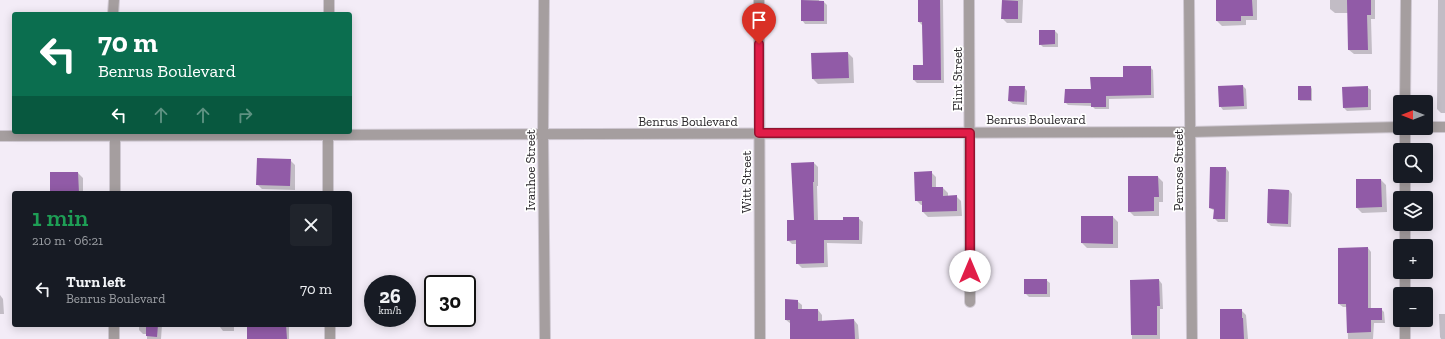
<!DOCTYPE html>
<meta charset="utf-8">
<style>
body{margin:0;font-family:"Zilla Slab",serif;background:#20242c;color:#f1f3f6;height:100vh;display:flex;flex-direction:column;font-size:15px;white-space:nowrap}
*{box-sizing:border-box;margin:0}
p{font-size:13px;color:#9ea1a6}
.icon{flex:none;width:22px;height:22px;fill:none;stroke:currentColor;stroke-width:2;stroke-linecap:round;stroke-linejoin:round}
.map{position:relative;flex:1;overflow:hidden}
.sheet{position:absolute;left:12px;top:191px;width:340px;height:136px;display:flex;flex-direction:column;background:#171b24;border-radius:4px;box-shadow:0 2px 10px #0003}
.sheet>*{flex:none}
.hud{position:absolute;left:12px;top:12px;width:340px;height:122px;border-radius:4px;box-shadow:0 2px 10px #0003;background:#0b6e4f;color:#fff;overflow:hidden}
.needle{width:26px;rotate:270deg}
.controls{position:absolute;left:1393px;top:95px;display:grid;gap:8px}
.controls a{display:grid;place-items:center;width:40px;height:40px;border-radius:4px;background:#171b24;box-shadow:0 2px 10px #0003;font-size:20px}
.speed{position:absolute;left:364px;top:275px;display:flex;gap:8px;font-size:20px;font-weight:700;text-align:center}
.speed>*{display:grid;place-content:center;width:52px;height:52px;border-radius:50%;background:#171b24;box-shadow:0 2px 10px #0003;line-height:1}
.speed small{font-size:10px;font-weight:400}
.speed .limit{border:2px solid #111;border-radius:6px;background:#fff;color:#111}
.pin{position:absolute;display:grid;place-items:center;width:34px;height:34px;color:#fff;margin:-41px -17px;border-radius:50% 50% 50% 0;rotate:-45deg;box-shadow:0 0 4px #0007}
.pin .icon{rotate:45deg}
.me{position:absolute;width:44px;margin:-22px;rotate:0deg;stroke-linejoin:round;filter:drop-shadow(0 0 3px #0008)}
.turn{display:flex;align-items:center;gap:14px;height:84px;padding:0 20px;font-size:18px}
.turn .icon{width:52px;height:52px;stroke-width:2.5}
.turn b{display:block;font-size:28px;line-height:34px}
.lanes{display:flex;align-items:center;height:38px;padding:0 20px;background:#0003;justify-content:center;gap:20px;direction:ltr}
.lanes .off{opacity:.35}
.round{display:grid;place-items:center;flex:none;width:42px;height:42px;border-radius:4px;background:#20242c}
.headline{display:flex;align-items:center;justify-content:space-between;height:68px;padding:0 20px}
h1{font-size:24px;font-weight:600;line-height:30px;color:#1e9e55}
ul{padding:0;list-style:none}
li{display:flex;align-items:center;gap:12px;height:60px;padding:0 20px}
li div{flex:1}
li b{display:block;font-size:15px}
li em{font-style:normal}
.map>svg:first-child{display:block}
.shadow{fill:#0003}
.building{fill:#915ba7}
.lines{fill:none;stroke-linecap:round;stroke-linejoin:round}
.minor-casing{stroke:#cfc8d2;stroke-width:12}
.tertiary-casing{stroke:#cfc8d2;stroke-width:12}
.minor{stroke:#a59e9f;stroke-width:10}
.tertiary{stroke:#a59e9f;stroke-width:10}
.route-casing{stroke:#92132f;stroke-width:10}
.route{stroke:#e11d48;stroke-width:7}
.labels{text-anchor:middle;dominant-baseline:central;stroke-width:3.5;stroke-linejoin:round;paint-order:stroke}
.street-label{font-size:13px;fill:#29262a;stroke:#fff}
</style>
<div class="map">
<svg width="1445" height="339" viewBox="0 0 1445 339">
<rect width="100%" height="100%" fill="#f3ecf7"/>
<path class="shadow" d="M802 0H819V1L824 2 827 5V24H805L802 20Z
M919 0H943L944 83H917L914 80 924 66 922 25 919 22Z
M1003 0H1023L1022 23H1007L1002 18Z
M1217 0H1257V20H1246V25L1222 26 1217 21Z
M1330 0H1375V19H1371L1372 54H1354L1349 50V13H1335L1330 9Z
M1438 0H1445V113H1441L1437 109Z
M1055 31 1058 34V47H1043L1040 44Z
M848 53 853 58 854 83 818 84 813 79Z
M1150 67 1153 70 1154 98 1109 99V109H1095L1092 106 1068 105 1065 102 1092 90Z
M1243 86 1246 89 1247 109 1223 110 1220 106Z
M1024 87 1027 91V105L1013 104 1009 101Z
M1311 87 1312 89V101H1300L1299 99Z
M1367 87 1371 90V110L1347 111 1344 108Z
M290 160 295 165V190L262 189 257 184Z
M814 163 818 167V186H817L818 221 844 220 858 218 863 222 862 244 827 243 828 267 802 268 797 263V244H792L788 240Z
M1226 168 1229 172 1228 222H1218L1214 218 1215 211 1210 208Z
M931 172 936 177V188H943L948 193V197L956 196 961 201 962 216 928 217 923 212V205H921L916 200Z
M78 173 83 178V193H51Z
M1158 177 1163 182V202H1159V216H1134L1129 211Z
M1381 180 1386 185 1387 212 1362 213 1357 208Z
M1289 190 1292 194 1291 227 1271 226 1268 223Z
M1082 217H1113L1118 222V248H1087L1082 243Z
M1368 248 1371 252V309H1381L1384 312 1385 323H1374L1373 339H1348L1347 307H1343L1339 304Z
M1046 280 1050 283V297H1029L1025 293Z
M1159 280 1162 284 1163 309H1160V339H1132L1131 281Z
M0 295 3 299 4 314H0Z
M797 301 802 305V310H818L822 315V321L854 320 858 325 859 339H791V324L786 320Z
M1241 310 1246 315 1248 339H1221Z
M1439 314H1445V339H1441L1440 337Z
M139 325H162L161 339H147V334H143L139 330Z
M220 325H234V331H223L220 327Z
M269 325H289V339H248Z"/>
<path class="building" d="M801 0 824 1V21H801Z
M918 0H940L941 80H913V65H923L922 22H918Z
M1002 0 1018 1V19H1001Z
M1216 0H1252L1253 16H1241V21H1216Z
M1347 0H1371V15H1367L1368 50H1348Z
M1039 30H1055V44L1039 45Z
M848 52 849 78 812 79 811 53Z
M1123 66H1151V95L1106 96V107H1091V103H1064L1065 89H1091L1090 77H1123Z
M1243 85 1244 106 1219 107 1218 86Z
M1009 86H1025L1024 102 1008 101Z
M1298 86H1311V100H1298Z
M1368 86V107L1343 108 1342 87Z
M257 158 291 159 290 186 256 185Z
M814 162V182H813L814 220H843V217H859V240H824V263L796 264V240L787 241V220H794L791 163Z
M1210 167H1226L1225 219H1213L1214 209 1209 208Z
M932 171V187H943V196L957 195V211L922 212V201H915L914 172Z
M50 172H78L79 193H50Z
M1128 176H1158L1159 197H1154V211L1128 212Z
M1356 179H1381L1382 207 1356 208Z
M1268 189 1289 190 1288 224 1267 223Z
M1081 216H1113V244L1081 243Z
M1368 247V308H1382V320H1371V332L1347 333 1346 304H1338V248Z
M1024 279H1047V294H1024Z
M1159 279 1160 306H1157V335H1131L1130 280Z
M785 299 798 300V309H818V321L854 319 855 339H790V320H785Z
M1220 309H1242V318H1243L1244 339H1220Z
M146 325H158L157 337 146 336Z
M247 325H286L287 339H247Z"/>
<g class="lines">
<g class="minor-casing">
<path id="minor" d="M544 0 543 134 545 339
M759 0 760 339
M969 0 970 302
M1189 0 1192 339
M113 14 114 0
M329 14V0
M115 193V132
M328 193V132
M330 325V339
M114 339V325"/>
</g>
<g class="tertiary-casing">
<path id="tertiary" d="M1405 102 1406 0
M1426 127H1445
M1405 128V150
M0 136 1191 132 1400 127
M1405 176V198
M1405 224V246
M1405 272V294
M1405 320V339"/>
</g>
<use href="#minor" class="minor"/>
<use href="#tertiary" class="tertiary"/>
</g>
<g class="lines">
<g class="route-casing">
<path id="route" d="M759 44V133H970V271"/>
</g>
<use href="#route" class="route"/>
</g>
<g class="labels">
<g class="street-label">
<text transform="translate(957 79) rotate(-90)">Flint Street</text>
<text x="1036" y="119">Benrus Boulevard</text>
<text x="688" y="121">Benrus Boulevard</text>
<text transform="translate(530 170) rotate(-90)">Ivanhoe Street</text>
<text transform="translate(1178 170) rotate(-90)">Penrose Street</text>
<text transform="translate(746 182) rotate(-90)">Witt Street</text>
</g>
</g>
</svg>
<div class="controls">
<a><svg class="needle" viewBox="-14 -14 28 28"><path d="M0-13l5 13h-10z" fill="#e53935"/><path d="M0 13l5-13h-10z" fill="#9ea1a6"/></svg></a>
<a><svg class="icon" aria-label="search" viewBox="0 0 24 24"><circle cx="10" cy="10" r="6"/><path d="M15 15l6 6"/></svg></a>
<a><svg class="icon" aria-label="layers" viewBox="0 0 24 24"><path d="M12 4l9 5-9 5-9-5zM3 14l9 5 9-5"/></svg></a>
<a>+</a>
<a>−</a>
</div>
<div class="speed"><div>26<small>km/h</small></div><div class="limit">30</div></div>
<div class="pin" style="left:759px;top:44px;background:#d93025"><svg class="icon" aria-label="arrive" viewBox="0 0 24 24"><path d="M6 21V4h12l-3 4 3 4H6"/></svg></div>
<svg class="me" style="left:970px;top:271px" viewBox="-20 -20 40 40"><circle r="19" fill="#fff"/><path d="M0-13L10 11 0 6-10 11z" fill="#e11d48"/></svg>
<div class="hud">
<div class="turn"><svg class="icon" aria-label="left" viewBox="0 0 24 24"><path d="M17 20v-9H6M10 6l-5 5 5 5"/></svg><div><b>70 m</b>Benrus Boulevard</div></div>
<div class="lanes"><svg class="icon" aria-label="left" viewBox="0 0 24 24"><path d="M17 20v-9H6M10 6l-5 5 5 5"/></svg><svg class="icon off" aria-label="ahead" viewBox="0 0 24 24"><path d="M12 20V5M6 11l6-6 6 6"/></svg><svg class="icon off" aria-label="ahead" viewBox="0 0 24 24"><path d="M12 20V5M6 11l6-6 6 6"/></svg><svg class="icon off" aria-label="right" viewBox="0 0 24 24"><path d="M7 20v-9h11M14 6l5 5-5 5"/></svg></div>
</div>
<section class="sheet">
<div class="headline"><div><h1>1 min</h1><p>210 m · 06:21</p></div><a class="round"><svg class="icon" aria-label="close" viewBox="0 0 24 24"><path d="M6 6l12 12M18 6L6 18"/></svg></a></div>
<ul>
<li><svg class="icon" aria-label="left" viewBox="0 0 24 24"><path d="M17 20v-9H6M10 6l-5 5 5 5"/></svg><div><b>Turn left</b><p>Benrus Boulevard</p></div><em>70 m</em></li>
</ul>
</section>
</div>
